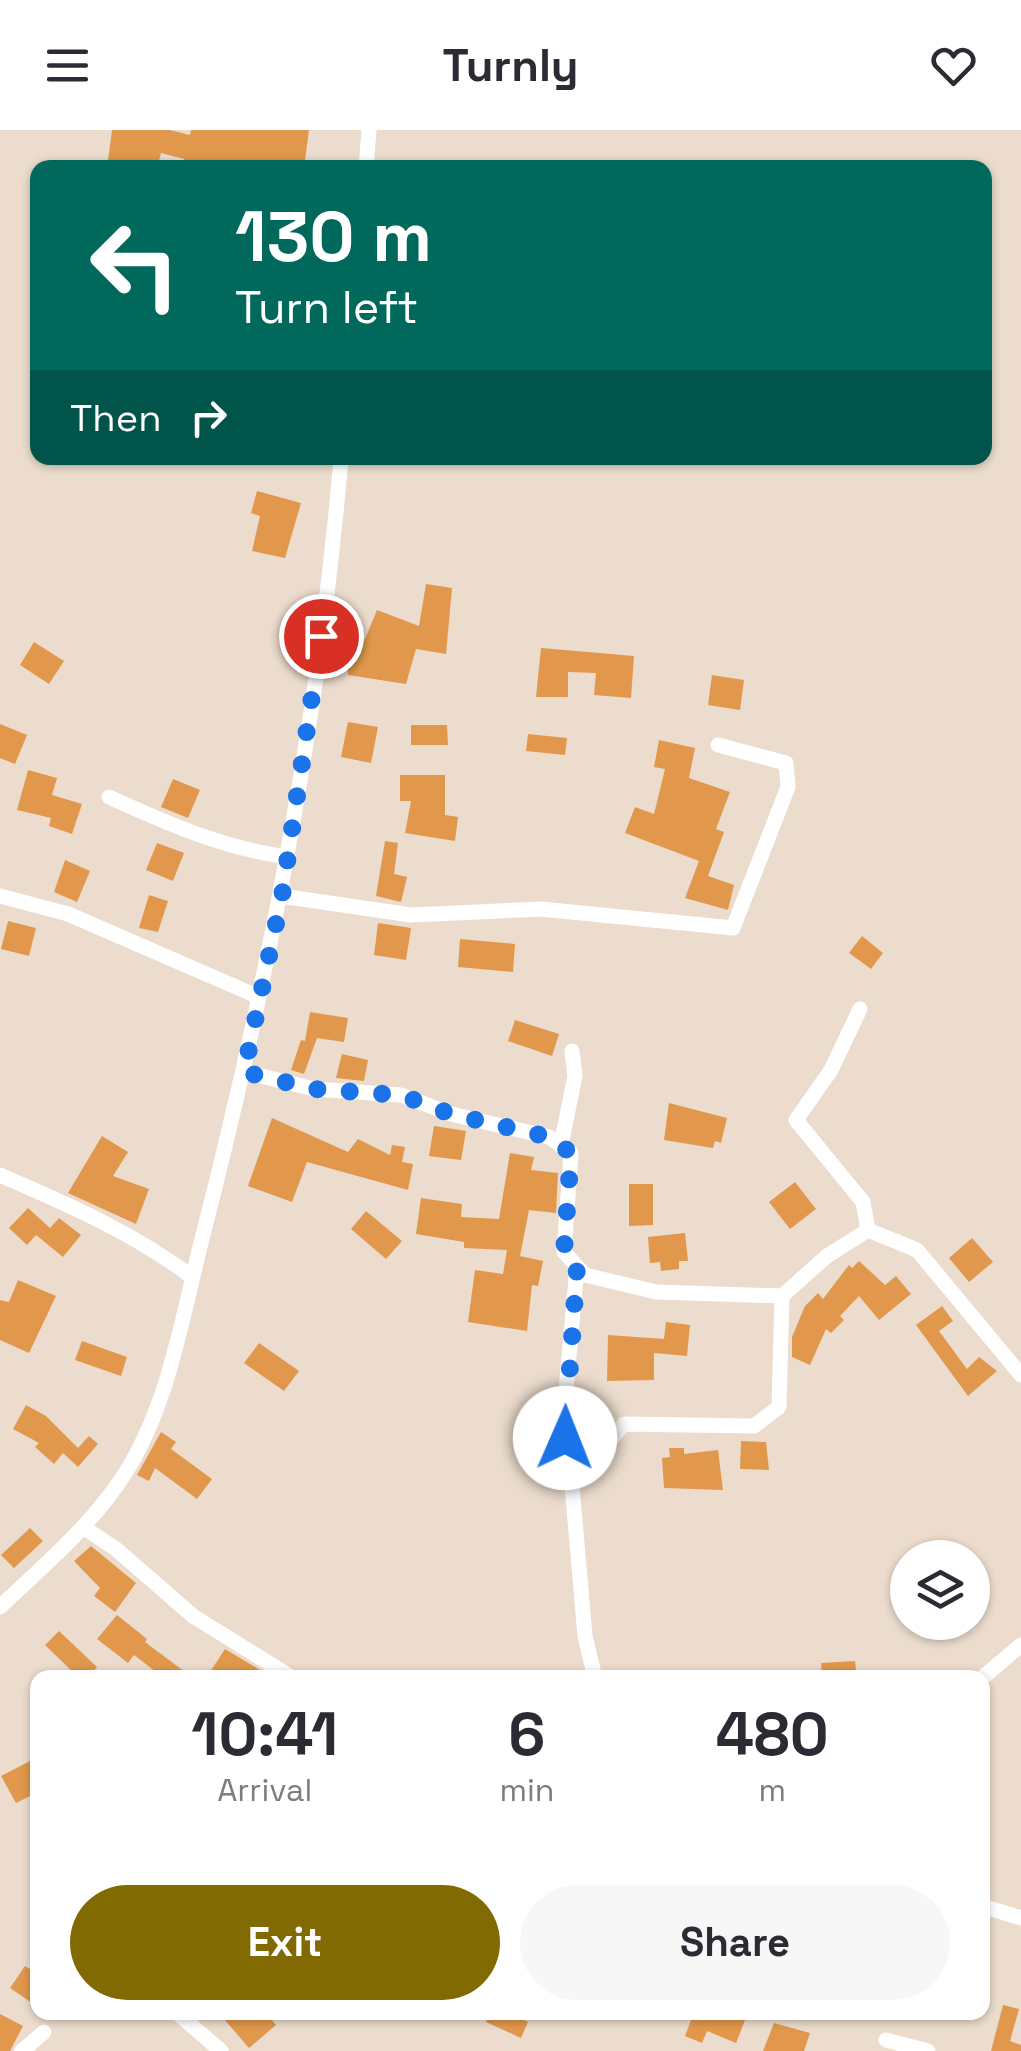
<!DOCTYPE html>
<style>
body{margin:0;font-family:"Space Grotesk",sans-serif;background:#f7f7f7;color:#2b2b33;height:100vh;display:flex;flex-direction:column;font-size:38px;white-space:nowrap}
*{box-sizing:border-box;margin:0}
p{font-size:32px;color:#7c7c81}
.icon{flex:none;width:55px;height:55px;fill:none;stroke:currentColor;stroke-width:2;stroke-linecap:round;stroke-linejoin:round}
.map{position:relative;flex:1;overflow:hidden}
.side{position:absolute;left:30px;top:1540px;width:960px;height:350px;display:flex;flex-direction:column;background:#fff;border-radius:20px;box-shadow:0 2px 8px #0004}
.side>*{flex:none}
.banner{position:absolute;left:30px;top:30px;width:962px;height:305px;border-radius:20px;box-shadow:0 2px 8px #0004;background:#00695c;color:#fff;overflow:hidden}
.fabs{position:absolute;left:890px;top:1410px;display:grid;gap:20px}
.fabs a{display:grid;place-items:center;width:100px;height:100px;border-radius:50%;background:#fff;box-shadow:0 2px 8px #0004;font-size:50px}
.pin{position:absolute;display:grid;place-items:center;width:85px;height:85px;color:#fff;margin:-42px;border:5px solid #fff;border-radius:50%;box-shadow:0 2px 10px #0007}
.me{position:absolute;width:110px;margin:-55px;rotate:1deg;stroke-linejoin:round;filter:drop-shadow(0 0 8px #0008)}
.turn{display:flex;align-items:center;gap:35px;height:210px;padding:0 40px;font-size:45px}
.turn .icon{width:130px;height:130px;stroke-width:2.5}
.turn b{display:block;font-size:70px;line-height:85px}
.then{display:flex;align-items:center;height:95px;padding:0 40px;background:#0003;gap:20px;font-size:38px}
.eta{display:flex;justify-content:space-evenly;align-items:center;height:170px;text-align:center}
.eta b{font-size:60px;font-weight:700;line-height:70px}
.primary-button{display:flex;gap:20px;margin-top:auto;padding:20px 40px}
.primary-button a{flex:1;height:115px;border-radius:60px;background:#826a03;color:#fff;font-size:40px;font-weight:700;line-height:115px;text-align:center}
.primary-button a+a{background:#f7f7f7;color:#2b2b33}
header{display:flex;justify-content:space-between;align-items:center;height:130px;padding:0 40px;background:#fff;font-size:45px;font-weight:700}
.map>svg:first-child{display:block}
.building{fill:#e1984c}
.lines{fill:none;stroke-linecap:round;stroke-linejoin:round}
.street{stroke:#fff;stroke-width:15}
.route{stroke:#1a73e8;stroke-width:18;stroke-dasharray:0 32.4}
</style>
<header><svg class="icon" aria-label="menu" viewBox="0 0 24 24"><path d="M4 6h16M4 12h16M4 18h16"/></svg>Turnly<svg class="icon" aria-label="heart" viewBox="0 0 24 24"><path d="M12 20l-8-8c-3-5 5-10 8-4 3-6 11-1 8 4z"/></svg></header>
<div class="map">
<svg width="1021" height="1921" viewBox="0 0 1021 1921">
<rect width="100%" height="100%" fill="#ecdccd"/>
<path class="building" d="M112 0H170L190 5 191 0H309L304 38H182L184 29 161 23 157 38H107Z
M257 361 301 373 285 428 252 421 260 386 251 383Z
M426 454 452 458 446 524 416 519 406 554 348 545V519L360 521 377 480 419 496Z
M34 512 64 531 49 554 20 535Z
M541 518 634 526 631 568 594 565 596 543 568 542V567H536Z
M712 545 744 550 740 580 708 575Z
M348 592 378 597 371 633 341 627Z
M0 594 27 605 15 634 0 628Z
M411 595H447L448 615H411Z
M528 604 567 608 565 625 526 621Z
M659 610 695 618 689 648 730 662 716 699 724 702 708 746 734 755 728 780 685 768 699 731 625 703 635 677 654 684 665 639 654 637Z
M28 640 57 648 52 665 82 674 72 704 49 696 51 688 17 680Z
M400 645H445V685L458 687 455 711 405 703 411 671H400Z
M173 649 200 660 188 688 161 677Z
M385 711 398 713 394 744 407 747 401 772 376 766Z
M157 713 184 723 173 751 146 740Z
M65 730 90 741 77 772 54 762Z
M149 765 168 771 158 802 139 798Z
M8 791 36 798 29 826 1 819Z
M378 793 411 798 406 830 374 825Z
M862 806 883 823 871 839 849 823Z
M460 809 515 814 513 842 458 837Z
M310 882 348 888 344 912 317 908 304 944 291 940 301 910 305 911Z
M515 890 559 904 552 926 508 911Z
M342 924 368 930 364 951 336 948Z
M669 973 727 988 721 1013 715 1011 713 1018 664 1010Z
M272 988 348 1022 358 1009 390 1025 392 1015 405 1017 402 1032 413 1034 408 1060 307 1032 292 1072 248 1056Z
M434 996 466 1001 461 1030 429 1026Z
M102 1006 128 1022 113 1046 149 1059 136 1094 68 1063Z
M510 1023 534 1027 531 1040 558 1043 556 1083 529 1080 520 1126 543 1131 538 1156 532 1155 527 1201 468 1192 475 1140 503 1144 507 1120 464 1118V1112L416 1104 421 1068 462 1074 461 1087 499 1089Z
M795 1052 816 1079 790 1099 769 1072Z
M629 1054H653V1095L629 1096Z
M28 1078 50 1098 59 1088 81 1105 63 1127 36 1105 27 1115 9 1098Z
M366 1081 402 1111 386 1129 351 1099Z
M685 1103 688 1131H679V1139L661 1141 660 1132 650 1133 648 1107Z
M972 1108 993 1132 969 1152 949 1128Z
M859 1131 885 1155 896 1146 911 1164 879 1190 859 1166 840 1186 844 1190 831 1203 826 1199 810 1235 792 1227V1207L805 1176 818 1163 823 1169 849 1135 852 1138Z
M18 1150 56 1166 29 1223 0 1210V1170L9 1172Z
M942 1176 953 1191 939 1201 967 1239 979 1227 997 1241 968 1266 916 1195Z
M666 1192 690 1195 687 1226 654 1223V1250L607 1251 608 1205 664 1209Z
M82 1211 127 1227 121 1246 75 1230Z
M259 1213 299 1241 284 1261 244 1233Z
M26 1275 46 1286 78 1318 89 1306 98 1314 78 1337 63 1323 54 1334 35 1317 39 1313 13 1299Z
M161 1302 176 1312 171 1319 212 1349 197 1369 155 1338 149 1351 137 1345Z
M741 1311 766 1312 769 1340 740 1339Z
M669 1318H684V1324L718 1320 723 1360 664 1358 662 1328 670 1327Z
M30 1398 43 1411 14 1438 1 1425Z
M91 1416 136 1453 115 1482 94 1466 100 1458 74 1431Z
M117 1485 147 1509 145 1512 193 1548H164L134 1525 128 1533 97 1509Z
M59 1501 97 1537 87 1548H79L45 1515Z
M225 1519 260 1540 256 1548H206Z
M855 1531 857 1548H822L821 1533Z
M38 1627V1662L16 1673 1 1646Z
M25 1836 38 1844V1877L10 1858Z
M1003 1875 1019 1879 1010 1911 1021 1915V1921H991Z
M218 1882H265L276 1895 249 1918Z
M490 1882H522L520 1888 528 1892 521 1908 486 1892Z
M694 1882H740L747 1885 736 1913 707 1901 702 1913 685 1906Z
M0 1884 23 1896 10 1921H0Z
M774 1893 810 1903 804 1921H763Z"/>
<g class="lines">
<path class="street" d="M366 38 369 0
M109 667C166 693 225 719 288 727
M0 766 68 784 259 867
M281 766 411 785 541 779 733 798 788 657 786 633 718 615
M860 879 831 940 796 990 863 1072 868 1100
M245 942 314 959 401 965 451 984 549 1007 571 1023 564 1122 585 1145 656 1162 782 1166 827 1126 868 1100 917 1120 1021 1245
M561 1015 575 946 572 921
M0 1045C67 1074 132 1102 192 1147
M572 1356 565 1271 577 1137
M83 1397 116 1419 193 1486 293 1548
M0 1477C43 1436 91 1396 124 1345 170 1274 183 1181 204 1101 269 847 319 590 341 328
M595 1548 585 1506 572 1356 624 1294 754 1296 779 1277 782 1166
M982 1548 1021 1515
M982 1776 1021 1788
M176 1882 221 1921
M886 1910 928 1921
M22 1921 44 1902"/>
</g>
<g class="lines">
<path class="route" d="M321 506 282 766 244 942 314 959 401 965 451 984 549 1007 571 1023 564 1122 577 1137 565 1308"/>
</g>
</svg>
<div class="fabs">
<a><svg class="icon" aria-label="layers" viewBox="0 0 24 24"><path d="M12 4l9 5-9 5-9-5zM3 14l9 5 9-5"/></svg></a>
</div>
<div class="pin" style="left:321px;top:506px;background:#d93025"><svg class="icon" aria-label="arrive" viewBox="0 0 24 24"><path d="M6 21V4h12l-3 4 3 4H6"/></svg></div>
<svg class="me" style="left:565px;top:1308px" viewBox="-20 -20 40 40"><circle r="19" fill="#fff"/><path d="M0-13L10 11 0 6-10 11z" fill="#1a73e8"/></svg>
<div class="banner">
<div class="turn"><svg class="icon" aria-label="left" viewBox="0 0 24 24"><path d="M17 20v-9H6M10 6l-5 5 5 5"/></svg><div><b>130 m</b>Turn left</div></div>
<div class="then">Then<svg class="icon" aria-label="right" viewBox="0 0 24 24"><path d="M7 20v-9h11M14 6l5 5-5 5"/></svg></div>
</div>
<section class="side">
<div class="eta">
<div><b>10:41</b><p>Arrival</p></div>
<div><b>6</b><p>min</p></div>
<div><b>480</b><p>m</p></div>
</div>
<div class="primary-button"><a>Exit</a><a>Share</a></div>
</section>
</div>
